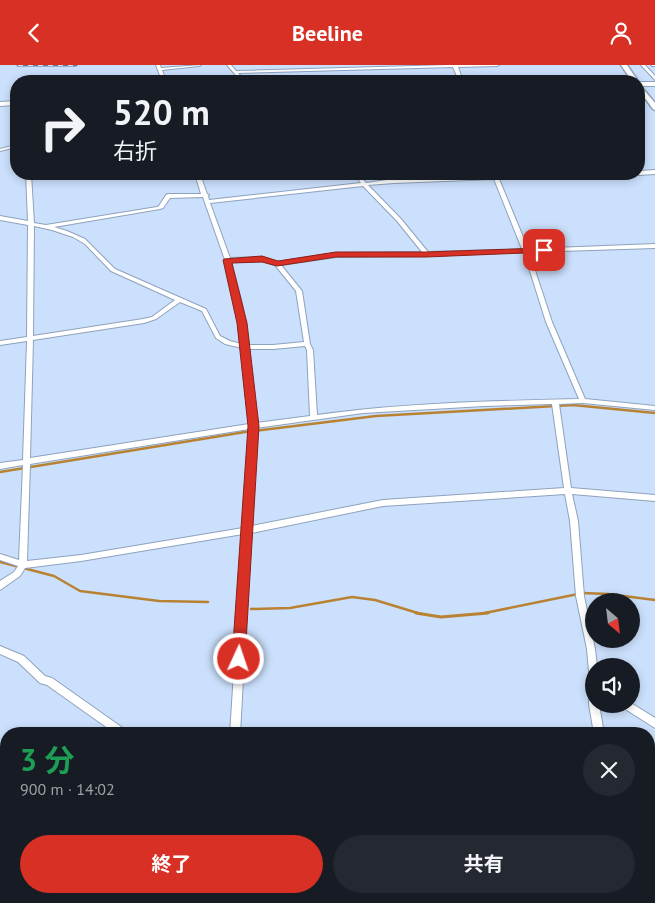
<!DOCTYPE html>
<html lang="ja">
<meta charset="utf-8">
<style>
body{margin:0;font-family:"PT Sans","Noto Sans JP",sans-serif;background:#242831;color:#f1f3f6;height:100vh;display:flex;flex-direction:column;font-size:19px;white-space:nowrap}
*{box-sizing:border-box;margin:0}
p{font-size:16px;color:#9ea1a6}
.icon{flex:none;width:28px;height:28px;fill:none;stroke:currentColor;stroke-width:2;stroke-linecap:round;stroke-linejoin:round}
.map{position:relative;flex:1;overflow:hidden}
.sheet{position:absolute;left:0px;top:662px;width:655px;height:176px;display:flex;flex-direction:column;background:#171b24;border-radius:20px 20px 0 0;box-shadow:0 2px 8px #0003}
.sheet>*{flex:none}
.top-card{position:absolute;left:10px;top:10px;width:635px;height:105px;border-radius:20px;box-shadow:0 2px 8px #0003;background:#171b24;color:#f1f3f6;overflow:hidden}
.needle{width:32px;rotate:152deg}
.controls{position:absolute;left:585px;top:528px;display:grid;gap:10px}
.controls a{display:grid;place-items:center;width:55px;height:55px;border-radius:50%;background:#171b24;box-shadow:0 2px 8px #0003;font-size:25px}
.pin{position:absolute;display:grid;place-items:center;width:42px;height:42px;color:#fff;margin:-21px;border-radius:10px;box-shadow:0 2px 8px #0006}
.me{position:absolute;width:55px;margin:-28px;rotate:3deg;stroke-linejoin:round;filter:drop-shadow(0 0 4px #0008)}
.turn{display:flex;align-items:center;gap:18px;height:105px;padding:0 20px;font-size:22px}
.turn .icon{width:65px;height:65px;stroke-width:2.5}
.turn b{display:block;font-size:35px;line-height:42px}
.round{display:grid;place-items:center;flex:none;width:52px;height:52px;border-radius:26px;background:#242831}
.head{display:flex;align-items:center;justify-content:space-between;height:85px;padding:0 20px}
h1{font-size:30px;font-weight:700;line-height:38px;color:#1e9e55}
.button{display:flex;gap:10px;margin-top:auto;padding:10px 20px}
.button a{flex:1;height:58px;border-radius:30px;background:#d93025;color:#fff;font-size:20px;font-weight:700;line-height:58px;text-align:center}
.button a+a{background:#242831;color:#f1f3f6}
header{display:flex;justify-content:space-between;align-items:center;height:65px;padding:0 20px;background:#d93025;color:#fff;font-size:22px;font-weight:700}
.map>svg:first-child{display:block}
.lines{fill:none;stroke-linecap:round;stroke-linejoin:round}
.stream-far1{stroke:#b98233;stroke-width:2.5}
.stream{stroke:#b98233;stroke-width:3}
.river{fill:#b98233;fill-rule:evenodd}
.street-casing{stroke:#8ea2bc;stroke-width:2}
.secondary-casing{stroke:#8ea2bc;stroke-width:3}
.highway-casing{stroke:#8ea2bc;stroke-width:2}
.street{fill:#fff;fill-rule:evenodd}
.secondary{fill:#fff;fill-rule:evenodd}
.highway{fill:#fff;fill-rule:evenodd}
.rail-casing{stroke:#6a788a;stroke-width:3}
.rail{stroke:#cbe0fc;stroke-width:2;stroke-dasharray:5;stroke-linecap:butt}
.route{fill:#d93025;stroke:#8d1f18}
</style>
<header><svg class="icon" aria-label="back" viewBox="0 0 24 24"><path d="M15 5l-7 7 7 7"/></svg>Beeline<svg class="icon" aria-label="person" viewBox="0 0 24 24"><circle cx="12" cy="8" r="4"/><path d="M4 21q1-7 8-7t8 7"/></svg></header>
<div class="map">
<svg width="655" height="838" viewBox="0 0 655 838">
<rect width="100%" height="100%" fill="#cbe0fc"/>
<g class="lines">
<path class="stream-far1" d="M0 407 245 367 376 351 573 340 655 348
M0 497 54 511 80 526 159 536 208 537
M251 544 290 543 352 532 375 535 421 549
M480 549 583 528 608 529 655 535"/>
<path class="stream" d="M416 548 441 552 488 548"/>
<path class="river" d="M0 750 6 752V773L0 771Z
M85 832H110L112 838H88Z"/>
<g class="street-casing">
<path id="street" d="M156 0H160L161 3 201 0 199 1 162 5 166 16H162Z
M227 0H231L236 6 450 0H499L497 1 458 2 463 16H459L453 2 238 8 245 16H241Z
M641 0H645L655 11V15Z
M651 0H655V1H652Z
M16 80V82L0 86V84Z
M655 105V109L639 110 637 109H639V106Z
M26 109H31L34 158 46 160 157 142 159 141 166 130 168 129H201L195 109H200L207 129 209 130 208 131 209 135 361 118 354 109H358L366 118 394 114 493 111 492 110 494 109H497L498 111 614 109 612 111 499 114 528 184 655 179V183L529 187 552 257 585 334 655 341V345L583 338 559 339 571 423 655 430V436L572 429 578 456 584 531 595 584 597 601H594V639H599L604 669H594L589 639 590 618 587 584 576 531 570 456 565 429 383 441 251 468 240 669H230L243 469 81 496 25 503 20 511 0 525V516L14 507 18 501 0 495V489L19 495 23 400 0 404V398L23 395 27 276 0 280V276L27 272 28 160 0 155V151L28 156ZM494 114 522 184 428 187 401 154 368 120 394 118ZM363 121 397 156 422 187 336 188 277 197 262 192 230 193 210 138ZM203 132 225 195 236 239 242 279 230 276 220 271 206 244 115 204 85 174 67 166 54 162 160 144 163 143 170 133ZM34 161 52 165 73 172 85 179 111 206 175 235 152 252 143 254 33 271ZM524 187 546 257 579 334C491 336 404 338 317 350L313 285 310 279 302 226 281 200 336 192 426 191ZM262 196 275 200 296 226 304 277 273 280H249L242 239 231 197ZM180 237 202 246 216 273 225 279 242 283 249 359 30 393 33 275 144 258 156 254ZM305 281 307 285 310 351 256 358 249 284H273ZM552 339 564 423 383 435 251 461 256 363 363 348 484 341ZM249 364 243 463 81 490 27 496 30 399Z
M0 581 24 591 45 611 52 613 127 666 129 669H116L47 620 40 618 18 597 0 589Z
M631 638 655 653V663L622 642 620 639H631Z
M649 824H655V834H649L645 833 649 832Z
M172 832H183L181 838H170Z"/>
</g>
<g class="secondary-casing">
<path id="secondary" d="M621 0H627L638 16H632Z
M639 19 655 38V45L653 44 639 25Z"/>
</g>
<g class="highway-casing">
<path id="highway" d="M639 17H655V21H639Z
M16 36V40L0 41V37Z"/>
</g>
<use href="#street" class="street"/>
<use href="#secondary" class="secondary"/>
<use href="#highway" class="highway"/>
<g class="rail-casing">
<path id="rail" d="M18 0H76"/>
</g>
<use href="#rail" class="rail"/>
</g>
<path class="route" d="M544 183 549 185 548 187 426 192H336L277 201 262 197 232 198 247 258 259 361 245 594 243 598 239 600 234 598 232 594 248 361 237 258 223 195 224 194 262 191 278 196 336 187H426Z"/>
</svg>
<div class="controls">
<a><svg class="needle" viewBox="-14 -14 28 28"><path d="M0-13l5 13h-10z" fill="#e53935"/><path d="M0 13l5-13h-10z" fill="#9ea1a6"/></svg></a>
<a><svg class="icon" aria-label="sound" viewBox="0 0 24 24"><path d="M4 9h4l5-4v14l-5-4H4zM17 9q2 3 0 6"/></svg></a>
</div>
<div class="pin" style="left:544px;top:185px;background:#d93025"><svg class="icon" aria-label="arrive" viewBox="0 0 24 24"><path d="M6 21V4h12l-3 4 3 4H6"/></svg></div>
<svg class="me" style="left:239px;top:594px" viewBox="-20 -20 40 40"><circle r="17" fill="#d93025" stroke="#fff" stroke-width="3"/><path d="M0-11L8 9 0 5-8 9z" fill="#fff"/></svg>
<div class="top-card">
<div class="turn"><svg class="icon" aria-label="right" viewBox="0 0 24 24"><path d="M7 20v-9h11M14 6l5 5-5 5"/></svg><div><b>520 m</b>右折</div></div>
</div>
<section class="sheet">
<div class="head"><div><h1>3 分</h1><p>900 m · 14:02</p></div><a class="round"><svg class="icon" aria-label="close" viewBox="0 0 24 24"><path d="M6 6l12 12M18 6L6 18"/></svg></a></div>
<div class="button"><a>終了</a><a>共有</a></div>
</section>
</div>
